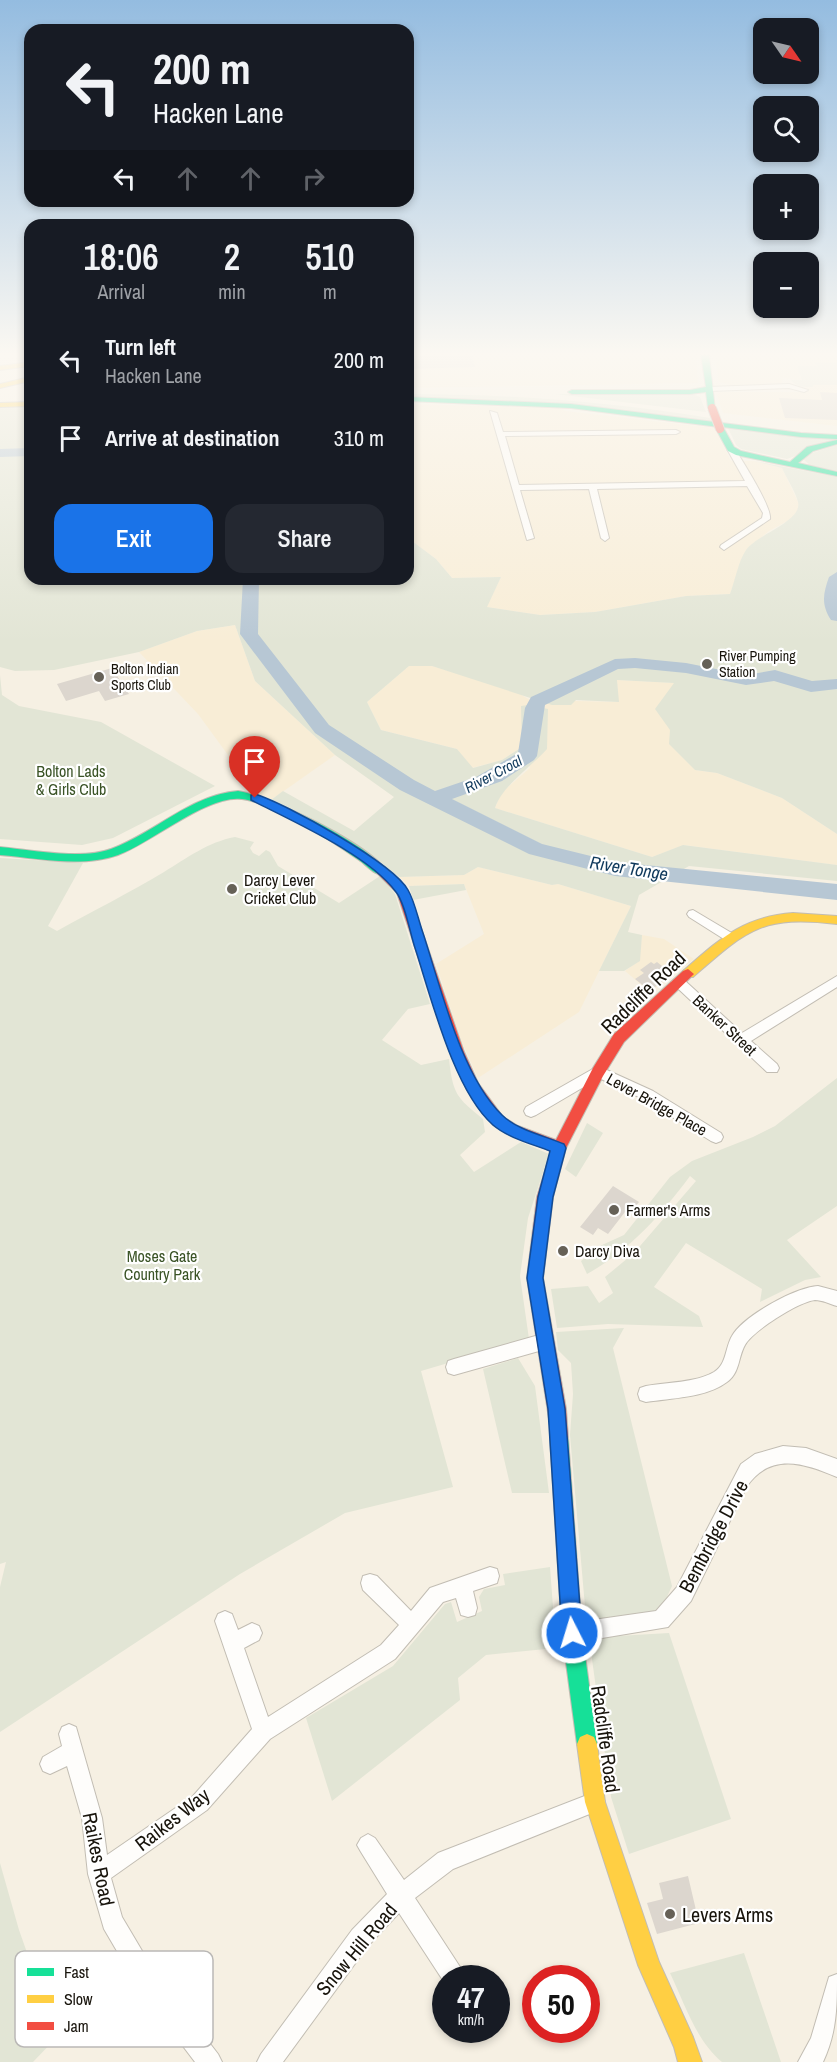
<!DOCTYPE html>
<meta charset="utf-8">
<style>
body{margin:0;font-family:"Archivo Narrow",sans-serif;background:#242831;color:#f1f3f6;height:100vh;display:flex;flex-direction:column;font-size:22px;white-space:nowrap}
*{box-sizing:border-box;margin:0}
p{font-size:20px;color:#9ea1a6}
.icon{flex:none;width:33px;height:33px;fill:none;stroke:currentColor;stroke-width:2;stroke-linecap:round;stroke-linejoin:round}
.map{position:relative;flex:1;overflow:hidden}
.details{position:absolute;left:24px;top:219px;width:390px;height:366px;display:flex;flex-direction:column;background:#171b24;border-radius:18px;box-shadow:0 3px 9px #0003}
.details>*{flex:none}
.hud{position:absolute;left:24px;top:24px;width:390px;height:183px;border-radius:18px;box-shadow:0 3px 9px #0003;background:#171b24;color:#f1f3f6;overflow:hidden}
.needle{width:39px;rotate:124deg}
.tools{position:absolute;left:753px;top:18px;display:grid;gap:12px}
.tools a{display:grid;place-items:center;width:66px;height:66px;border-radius:12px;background:#171b24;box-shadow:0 3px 9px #0003;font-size:30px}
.speed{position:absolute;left:432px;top:1965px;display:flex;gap:12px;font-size:30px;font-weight:700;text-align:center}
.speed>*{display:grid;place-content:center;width:78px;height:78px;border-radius:50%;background:#171b24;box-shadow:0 3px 9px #0003;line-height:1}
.speed small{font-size:15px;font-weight:400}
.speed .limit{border:9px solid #d22;background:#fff;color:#111}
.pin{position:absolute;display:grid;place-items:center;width:51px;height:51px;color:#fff;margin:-62px -26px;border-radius:50% 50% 50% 0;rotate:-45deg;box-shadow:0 0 6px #0007}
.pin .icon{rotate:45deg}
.me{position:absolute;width:66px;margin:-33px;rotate:355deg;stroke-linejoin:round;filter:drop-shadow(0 0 4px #0008)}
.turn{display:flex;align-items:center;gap:21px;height:126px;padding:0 30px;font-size:27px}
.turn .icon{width:78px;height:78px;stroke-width:2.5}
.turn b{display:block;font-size:42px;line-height:51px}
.lanes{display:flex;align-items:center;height:57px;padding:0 30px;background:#0003;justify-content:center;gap:30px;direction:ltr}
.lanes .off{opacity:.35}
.eta{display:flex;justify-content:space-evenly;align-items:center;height:102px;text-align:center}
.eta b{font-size:36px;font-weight:600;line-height:42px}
.primary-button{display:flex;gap:12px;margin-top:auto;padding:12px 30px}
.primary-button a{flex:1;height:69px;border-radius:18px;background:#1a73e8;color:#fff;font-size:24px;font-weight:600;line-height:69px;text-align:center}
.primary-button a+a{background:#242831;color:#f1f3f6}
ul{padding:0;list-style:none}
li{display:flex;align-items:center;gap:18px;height:78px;padding:0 30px}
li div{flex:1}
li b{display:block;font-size:22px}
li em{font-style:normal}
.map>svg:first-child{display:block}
.built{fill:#f8edd6}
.green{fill:#e2e5d5}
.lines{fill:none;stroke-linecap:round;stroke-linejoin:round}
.river{fill:#b7c7d4;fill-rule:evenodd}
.building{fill:#dcd6ce}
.street-casing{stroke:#c2bdb3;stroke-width:2}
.fast-casing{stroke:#c2bdb3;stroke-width:2}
.slow-casing{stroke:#c2bdb3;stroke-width:2}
.jam-casing{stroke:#c2bdb3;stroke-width:2}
.street{fill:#fefdfb;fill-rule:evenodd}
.fast{fill:#16e098;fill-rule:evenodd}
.slow{fill:#ffcf43;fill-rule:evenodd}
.jam{fill:#f24e42;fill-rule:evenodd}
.jam-bridge-casing{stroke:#c2bdb3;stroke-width:10;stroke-linecap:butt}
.jam-bridge{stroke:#f24e42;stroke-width:8}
.route{fill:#1a73e8;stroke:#114b97;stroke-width:1.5}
.poi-dot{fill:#666157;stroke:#fff;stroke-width:2}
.labels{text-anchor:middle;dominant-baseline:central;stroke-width:4.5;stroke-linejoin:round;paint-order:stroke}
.far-poi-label{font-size:14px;fill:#18140c;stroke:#fff;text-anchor:start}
.far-water-label{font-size:15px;font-style:italic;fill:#10395c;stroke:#fff}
.park-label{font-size:16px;fill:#3a5326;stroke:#fff}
.poi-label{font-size:16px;fill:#18140c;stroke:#fff;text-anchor:start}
.street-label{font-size:16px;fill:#18140c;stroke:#fff}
.water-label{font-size:18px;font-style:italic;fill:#10395c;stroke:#fff}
.near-street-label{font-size:20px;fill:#18140c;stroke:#fff}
.near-poi-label{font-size:20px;fill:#18140c;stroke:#fff;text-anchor:start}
.key{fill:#fff;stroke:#bab8b6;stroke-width:1.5}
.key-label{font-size:16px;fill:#18140c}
</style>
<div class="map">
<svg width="837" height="2062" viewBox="0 0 837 2062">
<rect width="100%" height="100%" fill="#f6f0e3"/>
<path class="built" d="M408 355H696L698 383 408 388Z
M716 355H837V362H815L817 366H797L802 380 782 378 783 382 779 384 731 385 720 382 718 379Z
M812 385H837V426L723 413 717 395 720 392H801L802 388 813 387Z
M408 404 561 408 565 411 714 428 731 461H754L782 468 799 504 798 511 793 518 769 531 746 550 730 594 686 596 595 612 540 615 486 607 501 577 452 578 436 559 408 538Z
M235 625 255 681 335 755 271 800 248 790 259 782 239 770 198 714 139 652 197 631Z
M409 666H432L515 691 530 700 618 702 617 680 675 683 670 730 695 770 717 773 782 798 837 834V865L684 845 652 857 495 808 501 793 530 768 522 747 502 760 472 768 457 749 381 730 367 702Z
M478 867 552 885 558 884 631 906 579 1012 478 1078 461 1040 436 964 484 934 464 884 409 886 399 877 464 875Z
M642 935 664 939 694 959 650 992 625 971 639 961Z"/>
<path class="green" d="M815 362H837V385H813V387C805 387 796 387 791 380H802L797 366H817Z
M408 394C510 394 610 402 710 418L712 422 621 409 408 397Z
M555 394H692L700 397 706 412Z
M30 406V579H408V538L436 559 452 578 501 577 487 607 540 615 595 612 686 596 730 594C735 581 738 562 746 550 756 535 803 521 798 502 795 491 787 479 782 468L754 461 837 477V834L782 798 717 773 695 770 669 744 670 730 655 709 674 683 617 680 619 702 576 700 571 705H552L432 666H409L367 702 381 730 457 749 473 768 502 760 522 747 521 706 528 705 548 709 547 749C531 767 502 786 495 808L652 857 683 845 837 865V881L689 866 639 895 628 932 642 935 640 961 624 971H599L631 906 558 884 552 885 478 867 464 875 399 877 380 862 271 800 283 791 354 831 394 797 335 755 255 681 235 625 197 631 139 652 54 670 15 671 0 667V407Z
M728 428 837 440 787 459 741 449 736 445Z
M837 445V471L810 465 803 459 806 455Z
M0 675 2 695 19 706 101 722 215 786 113 838 82 845 0 839Z
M235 837 254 842 250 848 253 853 259 856 266 850 270 852 278 866 339 903 380 876 395 894 430 1004 408 1009 382 1040 421 1065 449 1059C453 1094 456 1097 483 1119L485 1132 460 1155 474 1172 521 1142 549 1154 528 1218 520 1276 529 1339 421 1371 453 1487 345 1513 240 1574 0 1732V1587L6 1562 0 1564V858L83 863 48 926 57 931C93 911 129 893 164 872 187 858 208 842 235 837Z
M464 884 466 890 413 900 409 886Z
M837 1078V1206L787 1240 821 1277 805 1280 760 1302 762 1289 686 1243 654 1287 699 1316 703 1327 608 1324 557 1328 551 1289 588 1286 599 1303 613 1293 605 1277 634 1253 696 1181 690 1176C662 1214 629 1251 587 1274L581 1261 602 1245 624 1235 670 1177 692 1161 753 1137 775 1126Z
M587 1123 603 1133 576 1177 565 1169Z
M624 1328 613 1348 672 1586 659 1614 592 1623 586 1618 570 1435 573 1394 571 1363 558 1350 556 1332Z
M518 1358 535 1386 549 1493H512L483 1369Z
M550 1567 556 1648 486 1655 458 1678 460 1700 332 1801 306 1718 393 1666 445 1604 451 1602 457 1622 482 1611 479 1597 484 1589 505 1585 503 1574Z
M669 1633 731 1819 629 1854 611 1797 591 1652 593 1643 600 1637Z
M0 1863 19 1930 57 2037 33 2062H0Z
M744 1953 781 2062H722C696 2041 684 2002 670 1973Z"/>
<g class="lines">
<path class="river" d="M30 448V456L0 457V449Z
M837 572V621L831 620C821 604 823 594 829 577Z
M243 579H259L258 634 329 725 414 780 435 791 476 777 518 753 525 708 531 697 615 659 635 658 686 663 746 675 775 670 812 681 837 679V689L811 692 774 681 746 685 686 673 635 668 618 669 545 705 537 756 534 760 502 781 452 799 542 844 615 862 837 884V900L615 876 529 854 400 790 315 733 243 638 240 634Z"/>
</g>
<path class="building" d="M408 355H472L475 367 408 369Z
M820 392 837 393V420L785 418 779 398 822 400Z
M112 668 129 694 105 701 99 691 66 701 57 684Z
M651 962 654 964 657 962 672 974 650 991 635 979 644 973 640 970Z
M613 1186 639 1202 629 1215 625 1212 608 1234 598 1228 593 1235 580 1227Z
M688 1876 699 1923 657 1934 647 1903 663 1899 659 1883Z"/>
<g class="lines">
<g class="street-casing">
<path id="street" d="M789 384 808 390 804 392 789 388 709 391 705 389 709 387Z
M490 411 497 413 503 432 676 430 680 432 676 434 505 436 519 485 745 481 727 449 731 447 735 449C743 462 772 507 770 519L724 550 720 547 721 545 762 518 763 513 747 486 597 489 609 538 605 541 601 538 589 489 520 490 534 538 527 540Z
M693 910 735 935 737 938 735 941H727L689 917 687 914 689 911Z
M837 976V987L751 1041 777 1064 779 1068 777 1072H767L671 982 678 977 683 979 742 1033Z
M598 1066 653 1091 721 1133 723 1137 721 1141 716 1143 711 1141 643 1099 599 1078 536 1115 531 1117 526 1115 524 1111 526 1107Z
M818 1286 837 1291V1306C830 1304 822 1300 815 1300 798 1302 753 1331 745 1345 738 1357 740 1373 727 1382 706 1398 671 1398 646 1402L640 1400 638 1394 640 1388 646 1386C667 1382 695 1383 714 1372 727 1364 725 1348 732 1336 743 1316 796 1287 818 1286Z
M546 1333 552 1336 554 1341 552 1346 546 1349 454 1375 448 1373 446 1367 448 1361 454 1359Z
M783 1446 806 1448 837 1459V1477C804 1463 771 1452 747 1486L691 1601 668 1627 572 1643 565 1640 562 1633 565 1626 572 1623 656 1611 677 1587 741 1464 755 1454Z
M490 1567 497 1569 499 1576 497 1583 473 1591 477 1608 475 1615 468 1617 461 1615 456 1598 443 1602 395 1659 270 1739 207 1810 111 1878 122 1917 154 1971 218 2054 222 2062H195L138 1987 104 1929 88 1874 82 1818 67 1766 50 1774 43 1771 40 1764 43 1757 62 1746 59 1734 62 1727 69 1724 76 1727 102 1818 107 1855 193 1796 252 1729 215 1621 218 1614 225 1611 232 1614 238 1630 252 1623 259 1626 262 1633 259 1640 244 1648 268 1717 381 1645 399 1625 363 1590 361 1583 363 1576 370 1574 377 1576 411 1611 430 1588Z
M595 1792 602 1795 605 1802 602 1809 453 1869 415 1898 462 1970 465 1978H446V1985L399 1913 368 1946 283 2062H257L261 2054 352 1930 387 1894 361 1852 357 1845 361 1838 368 1834 375 1838 404 1880 438 1853Z
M837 1974C837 2007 837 2032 823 2062H798L811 2038 829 1977Z"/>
</g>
<g class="fast-casing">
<path id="fast" d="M701 355H709L715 410 708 408 706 392 690 394H572L568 392 572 390H690L706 387Z
M408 397 571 404 801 433 837 435V439L801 437 723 427 734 447 741 451 790 462 807 447 837 440V444L813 451 798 463 837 472V476L736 455 728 451 716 429 719 427 571 408 408 401Z
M238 791C273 797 366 843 387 871L385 874C375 877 367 865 359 860 329 839 277 804 242 799 208 794 151 843 118 855 81 868 38 858 0 855V847C32 850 81 860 111 849 155 833 190 795 238 791Z
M559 1429 565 1432 568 1438 582 1633 597 1744 594 1751 587 1754 580 1751 577 1744 562 1633 550 1438 553 1432Z"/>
</g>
<g class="slow-casing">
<path id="slow" d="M30 362V366L0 370V366Z
M30 377V381L0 388V384Z
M30 402V406L0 407V403Z
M793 913 837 916V924C761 915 747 930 693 977H683L682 974 683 971C720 939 742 917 793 913Z
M587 1734 594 1737 597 1744 605 1802 659 1962 693 2037 702 2062H678L674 2047 638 1965 585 1802 577 1744 580 1737Z"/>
</g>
<g class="jam-casing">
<path id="jam" d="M381 867 385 868 408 891 464 1052 478 1083 503 1117 518 1126 556 1140 593 1068 614 1034 683 971 688 969 694 974 624 1042 603 1076 566 1148 553 1197 543 1278 566 1409 568 1438 565 1444 559 1447 553 1444 527 1278 537 1197 551 1151 508 1134 493 1125 467 1090 450 1052 397 893 375 871Z"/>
</g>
<use href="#street" class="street"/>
<use href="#fast" class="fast"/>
<use href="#slow" class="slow"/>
<use href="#jam" class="jam"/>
<g class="jam-bridge-casing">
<path id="jam-bridge" d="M712 408 720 429"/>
</g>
<use href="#jam-bridge" class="jam-bridge"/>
</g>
<linearGradient id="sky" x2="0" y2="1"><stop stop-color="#94bce0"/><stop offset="0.55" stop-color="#fbf8f2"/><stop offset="1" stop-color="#fbf8f2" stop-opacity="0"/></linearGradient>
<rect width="837" height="643" fill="url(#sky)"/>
<path class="route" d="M255 794C285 803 393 863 408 890 415 902 418 919 423 933 441 988 461 1075 502 1115 517 1130 545 1136 564 1144L566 1148 553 1197 543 1278 565 1409 582 1633 579 1639 572 1642 565 1639 562 1633 548 1409 527 1278 538 1197 550 1151C532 1144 508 1138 493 1125 454 1091 431 997 415 948 410 933 405 903 396 892 369 855 292 821 251 800V795Z"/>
<g class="poi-dot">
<circle cx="707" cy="664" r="6"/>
<circle cx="99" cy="677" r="6"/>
<circle cx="232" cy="889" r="6"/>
<circle cx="614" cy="1210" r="6"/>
<circle cx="563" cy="1251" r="6"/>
<circle cx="670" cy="1914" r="6"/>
</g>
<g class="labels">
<g class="far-poi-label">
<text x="719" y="656">River Pumping<tspan x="719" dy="16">Station</tspan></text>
<text x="111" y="669">Bolton Indian<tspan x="111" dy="16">Sports Club</tspan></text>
</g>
<g class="far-water-label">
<text transform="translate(493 774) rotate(-28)">River Croal</text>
</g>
<g class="park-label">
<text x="71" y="771">Bolton Lads<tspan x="71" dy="18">&amp; Girls Club</tspan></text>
<text x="162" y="1256">Moses Gate<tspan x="162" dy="18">Country Park</tspan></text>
</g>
<g class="poi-label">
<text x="244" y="880">Darcy Lever<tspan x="244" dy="18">Cricket Club</tspan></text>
<text x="626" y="1210">Farmer's Arms</text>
<text x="575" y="1251">Darcy Diva</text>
</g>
<g class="street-label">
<text transform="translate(725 1025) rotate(43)">Banker Street</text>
<text transform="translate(657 1104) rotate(29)">Lever Bridge Place</text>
</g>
<g class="water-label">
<text transform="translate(629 868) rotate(9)">River Tonge</text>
</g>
<g class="near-street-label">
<text transform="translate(643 992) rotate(-44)">Radcliffe Road</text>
<text transform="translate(713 1536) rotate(-62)">Bembridge Drive</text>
<text transform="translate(606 1739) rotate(82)">Radcliffe Road</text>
<text transform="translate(172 1819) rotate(-38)">Raikes Way</text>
<text transform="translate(99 1859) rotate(79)">Raikes Road</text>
<text transform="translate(356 1949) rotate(-50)">Snow Hill Road</text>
</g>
<g class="near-poi-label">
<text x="682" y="1914">Levers Arms</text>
</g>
</g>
<rect x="15" y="1951" width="198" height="96" rx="9" class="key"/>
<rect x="27" y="1968" width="27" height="8" fill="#16e098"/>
<rect x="27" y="1995" width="27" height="8" fill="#ffcf43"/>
<rect x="27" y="2022" width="27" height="8" fill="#f24e42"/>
<g class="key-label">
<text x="64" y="1978">Fast</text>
<text x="64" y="2005">Slow</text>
<text x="64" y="2032">Jam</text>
</g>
</svg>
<div class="tools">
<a><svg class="needle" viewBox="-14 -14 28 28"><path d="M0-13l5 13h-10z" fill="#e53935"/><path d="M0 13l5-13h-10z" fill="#9ea1a6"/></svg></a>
<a><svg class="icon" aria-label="search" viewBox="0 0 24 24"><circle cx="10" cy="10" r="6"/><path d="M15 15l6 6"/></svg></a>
<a>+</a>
<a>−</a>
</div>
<div class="speed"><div>47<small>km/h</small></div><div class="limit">50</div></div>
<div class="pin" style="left:255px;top:798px;background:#d93025"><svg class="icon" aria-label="arrive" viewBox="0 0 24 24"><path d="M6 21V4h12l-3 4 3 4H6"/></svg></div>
<svg class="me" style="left:572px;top:1633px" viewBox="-20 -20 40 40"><circle r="17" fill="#1a73e8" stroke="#fff" stroke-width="3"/><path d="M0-11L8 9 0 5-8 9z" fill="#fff"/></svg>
<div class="hud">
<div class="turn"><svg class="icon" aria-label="left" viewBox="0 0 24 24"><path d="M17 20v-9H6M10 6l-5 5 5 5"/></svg><div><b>200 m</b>Hacken Lane</div></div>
<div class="lanes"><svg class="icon" aria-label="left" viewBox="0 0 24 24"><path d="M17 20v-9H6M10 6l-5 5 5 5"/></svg><svg class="icon off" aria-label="ahead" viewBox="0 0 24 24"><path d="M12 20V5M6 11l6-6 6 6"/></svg><svg class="icon off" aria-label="ahead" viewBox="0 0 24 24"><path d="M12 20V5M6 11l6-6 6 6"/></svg><svg class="icon off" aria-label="right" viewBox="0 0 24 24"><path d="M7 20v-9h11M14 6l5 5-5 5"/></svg></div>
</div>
<section class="details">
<div class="eta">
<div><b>18:06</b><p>Arrival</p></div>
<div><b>2</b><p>min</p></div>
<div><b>510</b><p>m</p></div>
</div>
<ul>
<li><svg class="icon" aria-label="left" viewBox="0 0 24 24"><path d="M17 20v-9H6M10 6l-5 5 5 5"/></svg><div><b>Turn left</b><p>Hacken Lane</p></div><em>200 m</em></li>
<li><svg class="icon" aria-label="arrive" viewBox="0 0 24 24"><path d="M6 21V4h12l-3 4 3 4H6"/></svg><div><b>Arrive at destination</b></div><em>310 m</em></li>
</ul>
<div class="primary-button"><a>Exit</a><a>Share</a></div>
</section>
</div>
